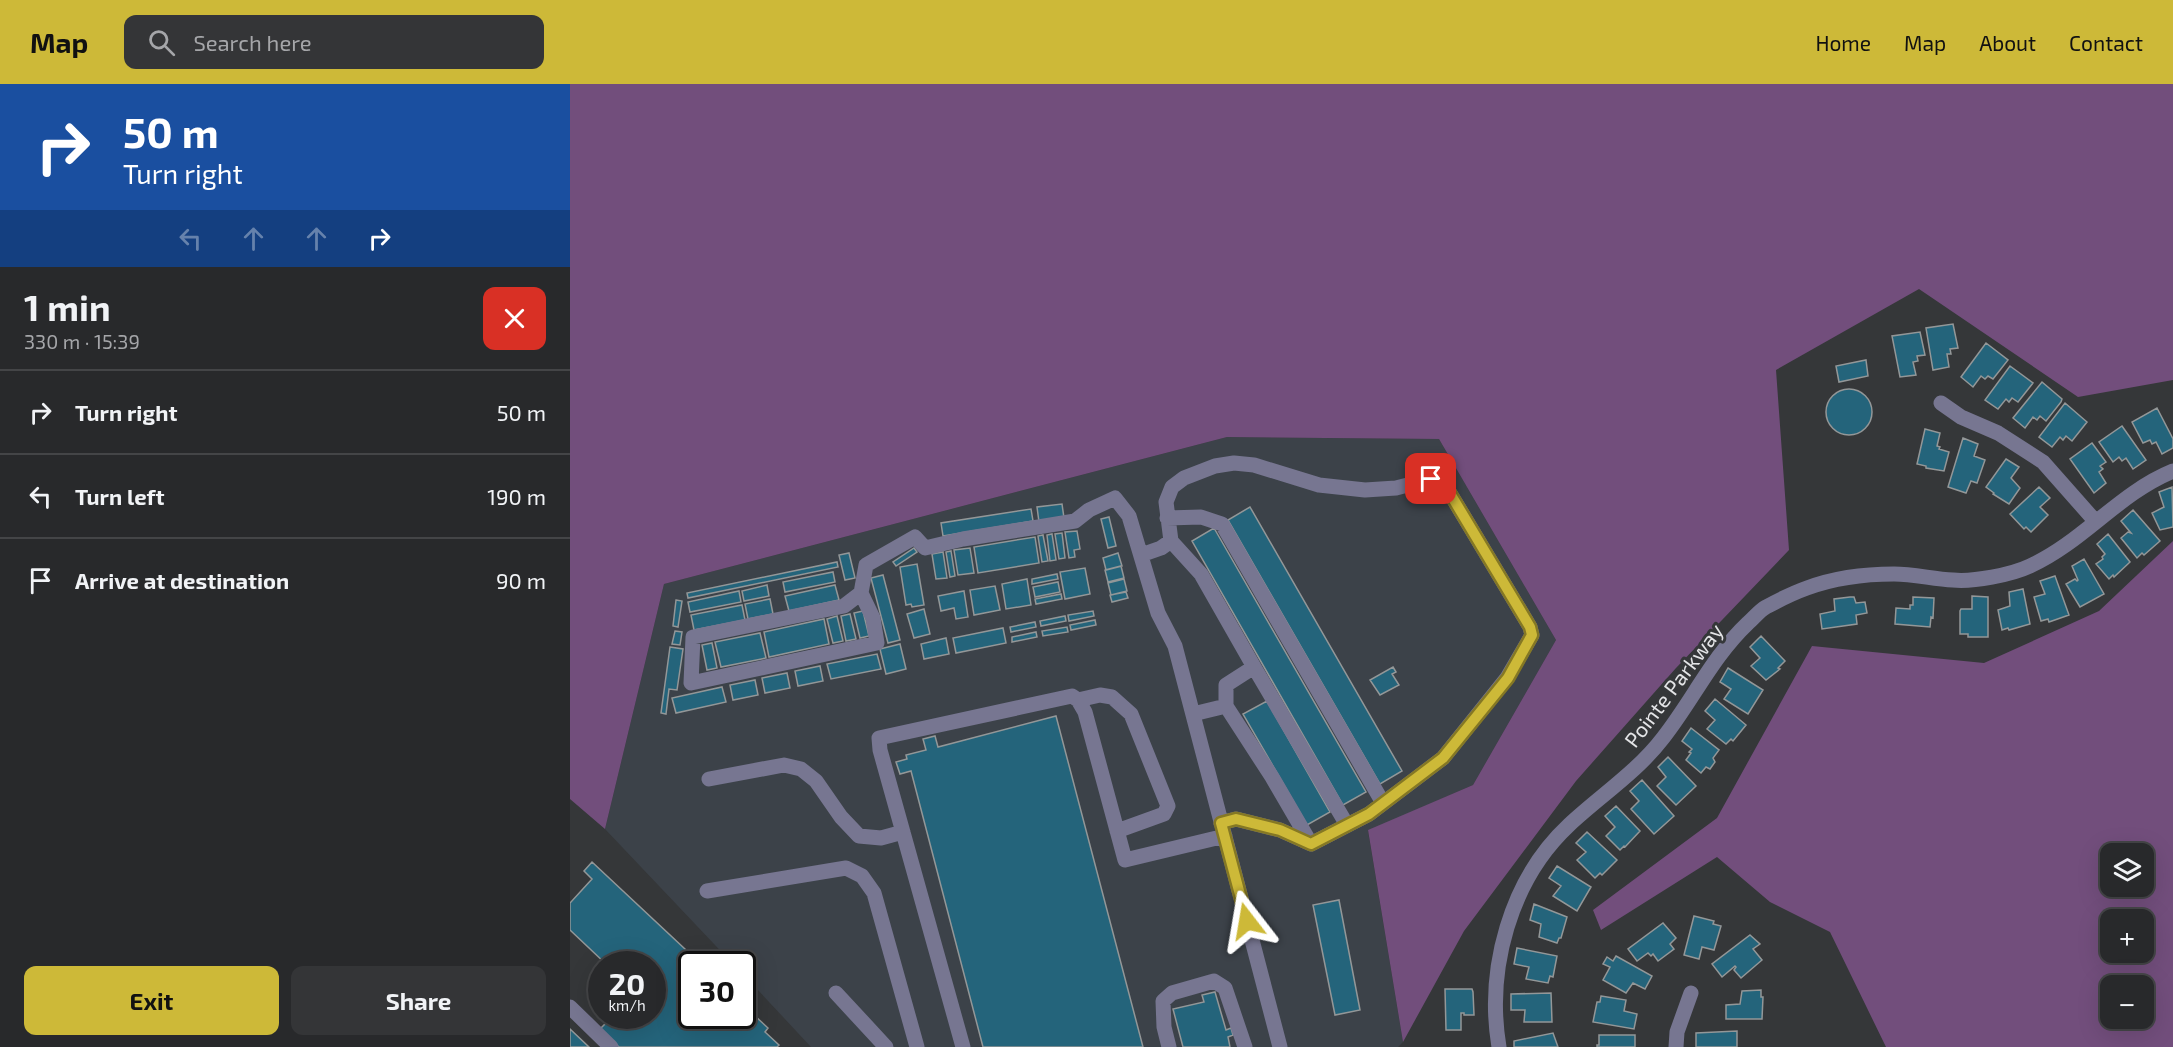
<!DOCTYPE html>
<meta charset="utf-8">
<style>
body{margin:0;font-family:"Exo 2",sans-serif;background:#343537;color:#f1f3f6;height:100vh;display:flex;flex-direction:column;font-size:22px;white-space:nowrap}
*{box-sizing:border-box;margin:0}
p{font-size:20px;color:#a5a6a9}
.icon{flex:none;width:33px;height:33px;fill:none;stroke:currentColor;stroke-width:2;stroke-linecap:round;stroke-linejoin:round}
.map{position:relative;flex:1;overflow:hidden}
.sheet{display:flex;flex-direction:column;background:#28292b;width:570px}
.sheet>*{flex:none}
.top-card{background:#1a4fa0;color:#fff;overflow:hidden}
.fabs{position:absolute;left:1530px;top:759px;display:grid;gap:12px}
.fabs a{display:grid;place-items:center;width:54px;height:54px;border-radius:12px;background:#28292b;box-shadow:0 6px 24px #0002,0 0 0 2px #444547;font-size:30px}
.speed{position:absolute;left:18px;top:867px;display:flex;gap:12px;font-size:30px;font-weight:700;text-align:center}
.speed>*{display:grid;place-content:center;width:78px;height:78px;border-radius:50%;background:#28292b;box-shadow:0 6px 24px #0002,0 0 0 2px #444547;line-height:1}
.speed small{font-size:15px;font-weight:400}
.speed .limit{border:3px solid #111;border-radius:9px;background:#fff;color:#111}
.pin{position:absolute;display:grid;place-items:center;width:51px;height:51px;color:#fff;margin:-26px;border-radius:12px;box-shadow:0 3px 9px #0006}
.me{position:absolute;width:66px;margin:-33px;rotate:346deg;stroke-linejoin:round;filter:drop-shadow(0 0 4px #0008)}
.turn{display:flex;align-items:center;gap:21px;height:126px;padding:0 24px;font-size:27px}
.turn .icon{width:78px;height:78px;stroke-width:2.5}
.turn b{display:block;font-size:42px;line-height:51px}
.lanes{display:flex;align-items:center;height:57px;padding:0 24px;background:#0003;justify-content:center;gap:30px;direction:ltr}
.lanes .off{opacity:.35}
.round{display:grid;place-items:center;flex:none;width:63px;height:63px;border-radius:12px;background:#343537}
.head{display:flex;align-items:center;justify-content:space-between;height:102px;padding:0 24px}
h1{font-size:36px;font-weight:700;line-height:45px}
.action{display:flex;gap:12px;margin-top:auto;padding:12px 24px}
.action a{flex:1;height:69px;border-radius:12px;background:#cdb938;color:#111;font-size:24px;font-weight:700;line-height:69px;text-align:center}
.action a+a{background:#343537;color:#f1f3f6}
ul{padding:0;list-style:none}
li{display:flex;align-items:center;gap:18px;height:84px;padding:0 24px;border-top:2px solid #444547}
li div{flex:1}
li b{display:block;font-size:22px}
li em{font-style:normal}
header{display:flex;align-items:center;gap:36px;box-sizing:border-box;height:84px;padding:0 30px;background:#cdb938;color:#111}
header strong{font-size:28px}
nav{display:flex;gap:33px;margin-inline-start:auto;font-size:21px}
.search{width:420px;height:54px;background:#343537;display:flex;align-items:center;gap:15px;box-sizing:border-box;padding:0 21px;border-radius:12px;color:#a5a6a9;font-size:22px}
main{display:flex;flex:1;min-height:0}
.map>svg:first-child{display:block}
.built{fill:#3c4249}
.green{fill:#724e7c;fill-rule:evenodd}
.building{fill:#24647b;stroke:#939798;stroke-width:1.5}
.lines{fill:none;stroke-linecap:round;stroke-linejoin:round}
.minor{stroke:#777691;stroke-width:15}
.route-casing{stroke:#857824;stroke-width:15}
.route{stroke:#cdb938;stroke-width:10}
.labels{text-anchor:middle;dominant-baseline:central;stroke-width:6;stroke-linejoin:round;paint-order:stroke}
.street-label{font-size:21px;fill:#e4e5e7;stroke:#353739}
</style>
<header>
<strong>Map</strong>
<div class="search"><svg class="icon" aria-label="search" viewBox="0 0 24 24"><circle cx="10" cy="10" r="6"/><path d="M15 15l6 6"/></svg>Search here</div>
<nav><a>Home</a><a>Map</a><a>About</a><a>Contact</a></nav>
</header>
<main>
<section class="sheet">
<div class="top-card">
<div class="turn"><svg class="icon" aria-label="right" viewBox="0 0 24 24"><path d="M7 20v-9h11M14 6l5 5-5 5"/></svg><div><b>50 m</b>Turn right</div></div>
<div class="lanes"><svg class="icon off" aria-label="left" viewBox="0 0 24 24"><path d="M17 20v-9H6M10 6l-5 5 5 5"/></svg><svg class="icon off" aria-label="ahead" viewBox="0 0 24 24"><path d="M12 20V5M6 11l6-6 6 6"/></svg><svg class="icon off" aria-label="ahead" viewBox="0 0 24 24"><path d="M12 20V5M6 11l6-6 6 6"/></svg><svg class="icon" aria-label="right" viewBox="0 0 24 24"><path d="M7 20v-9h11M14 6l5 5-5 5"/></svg></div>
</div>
<div class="head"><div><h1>1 min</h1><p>330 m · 15:39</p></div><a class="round" style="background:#d93025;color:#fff"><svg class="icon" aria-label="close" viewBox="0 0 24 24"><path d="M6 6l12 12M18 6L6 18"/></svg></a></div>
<ul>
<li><svg class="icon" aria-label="right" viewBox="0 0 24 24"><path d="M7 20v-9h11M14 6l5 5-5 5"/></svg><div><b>Turn right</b></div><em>50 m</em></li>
<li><svg class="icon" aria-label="left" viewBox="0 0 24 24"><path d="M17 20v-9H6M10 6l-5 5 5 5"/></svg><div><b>Turn left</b></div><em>190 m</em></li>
<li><svg class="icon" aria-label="arrive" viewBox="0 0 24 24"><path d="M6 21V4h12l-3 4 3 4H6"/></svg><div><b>Arrive at destination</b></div><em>90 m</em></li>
</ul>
<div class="action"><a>Exit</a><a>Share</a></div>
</section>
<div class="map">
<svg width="1603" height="963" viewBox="0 0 1603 963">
<rect width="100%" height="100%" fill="#353739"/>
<path class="built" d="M657 353 869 355 986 556 903 701 798 747 833 958 828 963H241L173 890 172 880H163L35 745 94 500Z"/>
<path class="green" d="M0 0H1603V296L1508 313 1349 205 1206 286 1219 466 1106 584 1006 697 894 847 833 958 798 746 903 701 986 556 869 355 657 353 94 500 35 745 0 715Z
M1603 457V963H1316L1260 848 1200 818 1147 773 1031 846 1023 826 1147 734 1242 562 1414 579 1529 527ZM1540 770H1574V802H1540ZM1540 836H1574V868H1540ZM1540 902H1574V934H1540Z"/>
<path class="building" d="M1383 240 1388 264 1380 265 1381 270H1377L1379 283 1363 286 1356 244Z
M1350 248 1355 271 1347 272 1348 277 1343 278 1346 291 1330 293 1322 252Z
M1416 259 1438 276 1423 295 1418 292 1415 295 1411 292 1403 303 1391 293Z
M1296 276 1298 292 1269 298 1266 282Z
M1440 282 1463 299 1448 318 1442 314 1439 318 1436 315 1428 325 1415 316Z
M1472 298 1492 315 1491 318 1476 337 1470 332 1467 336 1463 333 1455 344 1443 334Z
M1256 328a23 23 0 1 1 46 0a23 23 0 1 1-46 0Z
M1495 319 1517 338 1502 357 1496 352 1493 356 1490 353 1482 363 1469 353Z
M1587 324 1603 355V364L1592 370 1586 358 1582 360 1580 356 1573 359 1562 338Z
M1552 342 1576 376 1563 385 1556 374 1552 377 1549 373 1543 378 1529 358Z
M1355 345 1370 349 1367 362 1370 363 1369 365 1379 368 1374 387 1356 384V382L1347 380Z
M1393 354 1408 360 1404 372 1415 376 1407 399 1401 397 1396 409 1378 403Z
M1522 359 1536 378 1530 382 1533 385 1529 388 1536 399 1524 409 1500 375Z
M1436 375 1449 383 1441 394 1450 404 1439 420 1423 410 1424 409 1416 403Z
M1469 403 1480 414 1470 423 1478 431 1461 448 1456 443 1454 445 1440 430Z
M1602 403 1603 443 1590 446 1582 429 1594 423 1589 408Z
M492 420 494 434 469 438 467 423Z
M680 423 832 687 810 700 658 436Z
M461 425 463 437 373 452 371 439Z
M1563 426 1590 457 1574 471 1572 469 1567 474 1551 454 1558 448 1561 449 1551 437Z
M539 433 546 462 538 464 531 435Z
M644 444 796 708 773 721 622 457Z
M507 447 510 465 504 466 505 473 499 474 495 448Z
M492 449 495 474 489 475 485 450Z
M482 450 486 476 480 477 477 451Z
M1538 450 1560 478 1544 493 1543 491 1539 495 1526 480 1533 475 1532 473 1535 470 1527 460Z
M473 451 478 477 472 478 468 452Z
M465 453 469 479 408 489 404 463Z
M344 464 347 468 326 482 323 478Z
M400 464 404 489 388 491 384 466Z
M381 467 385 492 380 493 376 468Z
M373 468 377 494 366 495 362 470Z
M279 469 285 494 275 496 269 471Z
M548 469 552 482 536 486 533 474Z
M1514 475 1534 510 1510 523 1496 500 1505 495 1507 497 1508 496 1502 482Z
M267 478 268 483 118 514 117 509Z
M347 480 354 521 342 523 341 520 336 521 330 483Z
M551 482 554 494 538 498 535 486Z
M515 484 520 510 495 515 490 488Z
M263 488 265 498 215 508 213 498Z
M487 490 488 495 462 500V495Z
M313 491 330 556 318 559 301 494Z
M1485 492 1499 531 1479 538 1478 535 1471 537 1464 513 1475 510 1470 497Z
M457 495 461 521 436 525 432 500Z
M554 495 557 507 541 511 538 499Z
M488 498 490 508 465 513 463 503Z
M197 501 199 512 174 517 172 507Z
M265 501 269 516 219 527 215 512Z
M425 502 430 526 404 531 400 506Z
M1453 505 1460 540 1439 546 1438 544 1432 546 1428 526 1440 522 1439 508Z
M169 507 171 518 120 528 118 518Z
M394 507 398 533 386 535 384 524 371 527 368 512Z
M556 508 558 514 542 518 540 511Z
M491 510 492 515 466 520 465 515Z
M1402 512 1418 513V553H1398V550H1390V527L1391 525H1402Z
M1280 513H1284L1286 519 1295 518 1297 529 1286 531 1287 540 1252 545 1250 530 1265 527 1264 515Z
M1343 513 1364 514 1363 534 1361 533 1360 543 1325 540 1326 524 1340 525V521H1343Z
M200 515 203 530 178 535 175 520Z
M106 516 112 517 108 543 103 542Z
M172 521 175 536 124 546 121 531Z
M354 525 360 550 344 554 337 530Z
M293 527 299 552 290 554 284 529Z
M523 527 524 532 499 537 498 531Z
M280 530 286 555 276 557 271 532Z
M267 532 273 557 263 559 257 535Z
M495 532 496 537 471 542 470 537Z
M254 535 259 560 199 573 194 548Z
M525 536 526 541 501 546 500 541Z
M465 538 466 543 441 548 440 543Z
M497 543 498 548 473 552 472 547Z
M433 544 436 559 386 569 383 554Z
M105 547 112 548 110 561 102 560Z
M466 548 467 553 442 558V553Z
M190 549 196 574 151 583 145 558Z
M1191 552 1215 577 1208 584 1210 585 1196 596 1181 582 1190 574 1180 563Z
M376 554 379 570 354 575 351 560Z
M142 559 147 584 137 586 132 561Z
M330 560 336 585 316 590 310 565Z
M100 563 113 565 107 606 99 605 96 630 91 629Z
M307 570 311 585 261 595 257 580Z
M250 582 253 597 228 602 225 587Z
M823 583 826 588 822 590 829 601 810 611 800 596Z
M1158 584 1193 606 1178 630 1154 615 1161 605 1150 598Z
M217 589 220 604 195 609 192 594Z
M185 596 188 611 163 616 160 601Z
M152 603 156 618 106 629 102 614Z
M1145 615 1176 641 1163 657 1161 655 1156 660 1137 645 1145 636 1135 627Z
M697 617 760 728 737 741 673 630Z
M486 632 573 963H413L341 687 330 690 326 678 337 675 336 671 356 666 353 655 365 652 368 663Z
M1121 644 1149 666 1143 674 1145 678 1140 685 1136 683 1131 689 1116 676 1121 669 1119 668 1122 665 1112 657Z
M1098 673 1126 702 1106 721 1087 702 1096 693 1088 683Z
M1072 696 1104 732 1084 750 1061 725 1069 717 1060 707Z
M1046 722 1070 747 1055 763 1054 762 1050 766 1036 752 1045 743 1035 732Z
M1017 748 1047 776 1032 791 1030 789 1025 794 1007 776 1016 768 1006 759Z
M22 778 131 880H122V932H172V920L198 944 195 948 209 961 207 963H49L30 945 43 932H82V880H36L0 846V819L22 795 14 787Z
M987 782 1021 803 1007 827 983 812 991 802 979 794Z
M769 816 790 926 765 931 743 821Z
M964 820 997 833 991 854H989L987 859 969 853 971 840 960 836Z
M1124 832 1144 837 1143 840 1151 842 1144 866 1132 863 1129 875 1114 871Z
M1093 839 1106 854 1100 860 1104 865 1088 877 1083 870 1081 872 1078 869 1067 877 1058 865Z
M1180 851 1190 860 1183 865 1192 876 1171 894 1164 886 1166 883 1165 882 1152 893 1142 880Z
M947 864 987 872 983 893 980 892 978 899 956 895 959 883 944 880Z
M1046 872 1082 892 1075 905 1063 899 1056 909 1033 896 1040 883 1033 880 1037 873 1043 877Z
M875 905H902L903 908 904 931H894V929H891V946H876Z
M1191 906V913H1193L1192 935H1156V921L1170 920 1172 907Z
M645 908 656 946 661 944 663 951 658 953 660 963H613L603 925 634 918 632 911Z
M981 909 982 938H954L955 926H941V910Z
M1031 912 1056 916 1054 927 1067 930 1064 945 1023 938 1027 918H1030Z
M0 945 19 963H0Z
M1167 947V963H1126V949Z
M983 949 988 963H944V957Z
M1029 951H1065V963H1027V961H1029Z"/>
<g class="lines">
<path class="minor" d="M1371 319 1391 333 1428 349 1473 378 1526 438
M597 434 631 433 652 440 813 719
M601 457 631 490 684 583
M571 471 591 464 601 457 596 418 602 403 614 394 645 382 664 379 684 381 749 401 795 406 826 404 861 395 871 398 878 406 960 543 962 551 937 594 873 674 799 730 741 760 710 746 666 735 651 739
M291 509 303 534 307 559 121 599 123 553 274 522 291 509 296 481 345 453 355 464 393 455 505 437 519 426 545 414 559 432 588 529 605 562 710 963
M508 616 530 611 542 613 561 630 598 722 594 730 547 747
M656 622V601L684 583 777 741
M623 630 656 622 702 693 741 760
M139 695 214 681 231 685 246 697 271 733 289 752 311 754 333 748
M137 807 276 784 292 792 304 809 347 963
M266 909 316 963
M0 923 41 963
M393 963 310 666 309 654 502 612 508 616 515 628 555 776 655 752
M599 963 594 943 593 917 602 909 644 897 655 904 675 963
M929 963C916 885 940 796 999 741 1030 712 1067 688 1093 654 1123 616 1142 573 1178 539 1184 534 1189 527 1196 523 1209 516 1223 509 1237 504 1264 494 1294 490 1324 490 1344 490 1363 495 1383 496 1403 498 1441 491 1460 482 1513 458 1549 409 1603 387
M1106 963 1107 948 1121 909"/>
</g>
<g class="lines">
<g class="route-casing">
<path id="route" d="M677 837 651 739 666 735 710 746 741 760 799 730 873 674 938 594 962 551 960 543 878 406 871 398 861 395"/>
</g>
<use href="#route" class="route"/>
</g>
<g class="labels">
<g class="street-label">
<text transform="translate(1103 601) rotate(-53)">Pointe Parkway</text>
</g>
</g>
</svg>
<div class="fabs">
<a><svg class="icon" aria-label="layers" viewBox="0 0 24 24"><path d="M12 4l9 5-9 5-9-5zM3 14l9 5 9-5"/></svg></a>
<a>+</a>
<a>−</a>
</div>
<div class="speed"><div>20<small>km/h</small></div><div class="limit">30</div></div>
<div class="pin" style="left:861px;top:395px;background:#d93025"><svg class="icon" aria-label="arrive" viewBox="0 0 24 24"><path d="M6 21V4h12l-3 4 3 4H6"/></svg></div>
<svg class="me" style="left:677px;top:837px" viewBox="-20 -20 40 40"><path d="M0-17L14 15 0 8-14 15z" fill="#cdb938" stroke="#fff" stroke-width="4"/></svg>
</div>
</main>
